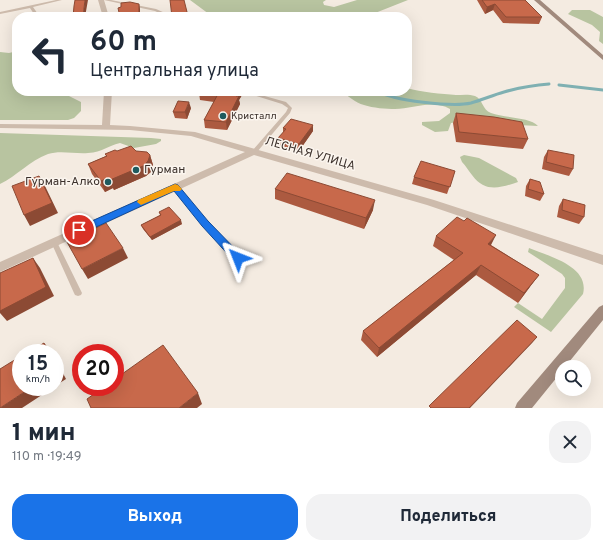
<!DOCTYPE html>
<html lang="ru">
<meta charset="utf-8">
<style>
body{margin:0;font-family:Overpass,sans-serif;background:#f2f2f3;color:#1f2937;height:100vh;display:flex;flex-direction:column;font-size:15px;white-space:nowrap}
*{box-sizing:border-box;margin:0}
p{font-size:13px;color:#747a83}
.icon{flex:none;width:22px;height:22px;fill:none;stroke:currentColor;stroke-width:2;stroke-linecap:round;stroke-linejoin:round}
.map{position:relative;height:408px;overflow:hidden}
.panel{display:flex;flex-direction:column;background:#fff;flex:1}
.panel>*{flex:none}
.banner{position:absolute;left:12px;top:12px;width:400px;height:84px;border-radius:16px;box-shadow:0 4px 16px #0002;background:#fff;color:#1f2937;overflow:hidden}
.fabs{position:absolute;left:555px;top:360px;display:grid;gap:8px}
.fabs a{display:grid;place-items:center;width:36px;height:36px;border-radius:50%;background:#fff;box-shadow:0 4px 16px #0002;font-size:20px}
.speed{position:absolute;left:12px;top:344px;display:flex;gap:8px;font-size:20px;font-weight:700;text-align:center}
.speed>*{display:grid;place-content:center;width:52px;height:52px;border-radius:50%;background:#fff;box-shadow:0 4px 16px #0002;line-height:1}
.speed small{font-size:10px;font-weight:400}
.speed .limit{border:6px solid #d22;background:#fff;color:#111}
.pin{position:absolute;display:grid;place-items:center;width:34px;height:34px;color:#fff;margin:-17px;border:2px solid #fff;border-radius:50%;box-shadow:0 1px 4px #0007}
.me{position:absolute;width:44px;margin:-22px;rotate:315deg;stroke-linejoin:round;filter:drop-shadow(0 0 3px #0008)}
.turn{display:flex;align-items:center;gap:14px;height:84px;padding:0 12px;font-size:18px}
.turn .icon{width:52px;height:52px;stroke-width:2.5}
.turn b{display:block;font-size:28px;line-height:34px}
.round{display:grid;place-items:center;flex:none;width:42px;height:42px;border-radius:16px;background:#f2f2f3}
.overview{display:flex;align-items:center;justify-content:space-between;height:68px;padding:0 12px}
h1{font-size:24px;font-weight:800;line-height:30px}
.button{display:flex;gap:8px;margin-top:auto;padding:8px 12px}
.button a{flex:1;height:46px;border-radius:16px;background:#1a73e8;color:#fff;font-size:16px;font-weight:800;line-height:46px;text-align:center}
.button a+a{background:#f2f2f3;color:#1f2937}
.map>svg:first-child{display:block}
.green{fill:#b8c4a0}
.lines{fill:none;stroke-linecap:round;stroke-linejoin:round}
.stream{stroke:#7fb0b2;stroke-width:3}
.service{fill:#cdbbac;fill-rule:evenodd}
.tertiary{fill:#cdbbac;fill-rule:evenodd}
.secondary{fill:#a18a7d;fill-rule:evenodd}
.wall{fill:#ac5a40}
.shaded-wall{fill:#8c4a34}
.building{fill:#c8694b;stroke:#8c4a34}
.route{fill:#1a73e8;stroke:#114b97}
.slow{fill:#f59e0b}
.poi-dot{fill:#1f5a5e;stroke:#fbf5ee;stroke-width:1.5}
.labels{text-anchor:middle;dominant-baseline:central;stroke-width:3;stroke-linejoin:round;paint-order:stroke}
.far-poi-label{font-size:10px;fill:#3b302b;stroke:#fbf5ee;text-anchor:start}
.street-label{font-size:12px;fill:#3b302b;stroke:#fbf5ee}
.poi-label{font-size:12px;fill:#3b302b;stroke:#fbf5ee;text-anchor:start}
</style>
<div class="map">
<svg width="603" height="408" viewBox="0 0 603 408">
<rect width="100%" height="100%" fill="#f4ebe1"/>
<path class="green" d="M190 0H326L323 2 324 5 334 7 357 0H408L365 17H326L305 13 303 17H258L240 14 237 17H213Z
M572 10H590L603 17V44L599 41 600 32 592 25 568 14Z
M17 51V91H69L67 95 81 102V111L74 118 68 120H0V52L9 53Z
M407 88C421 92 442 94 456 95 462 95 469 94 475 96 483 99 482 110 491 113 504 118 530 117 538 126L458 122 451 123 448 131 435 132 422 125V122L439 121 450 113V109C432 99 413 109 395 109 386 109 373 108 364 105 355 103 348 95 340 91H407Z
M0 133 151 138 161 139V141L156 144 134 148 120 143C107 146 103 152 88 153 74 154 60 150 48 154 29 161 17 176 0 184Z
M464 155 479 158 516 178 518 182C500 188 485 193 472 175 468 170 466 166 462 162L460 157Z
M529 248C548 256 590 266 583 294L551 332 514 307 518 303 542 319 565 288V278L562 274 528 252Z"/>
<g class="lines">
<path class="stream" d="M559 85 603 90
M378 91C392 101 454 107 471 103 482 100 493 95 504 92 518 88 534 85 549 84"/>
<path class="service" d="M56 0H62L33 7 40 17H36L30 8 0 14V12Z
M104 0H111L156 9 165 13 167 17H163V15L155 11Z
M240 91H247L286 102 292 108 290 113 257 152H253L252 151 286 112 288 108 282 104Z
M175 185 177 186 207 221 240 256 241 258 240 260 238 261 236 260 203 225 173 188 172 187 173 186Z
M54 239 56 240 57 242 82 293 81 295 78 296 75 295 74 293 51 242 52 240Z"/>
<path class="tertiary" d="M98 0H104L109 17H103Z
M104 91H112L110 125 130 126 195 132 434 200 603 255V265L427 205 254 155 0 272V262L245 152 191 136 130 130 0 128V124L102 125Z"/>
<path class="secondary" d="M534 0H540L603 55V60Z
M603 305V320L565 367H562V371L532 408H515L517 403 599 307Z"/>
</g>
<path class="wall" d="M477 0H525L542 17 539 24 503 23 493 10 485 14Z
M200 91H241L242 95 239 100 240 104 227 130 205 128 204 120 214 102 200 100 199 93Z
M191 108 187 119 175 118 173 112Z
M456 113 528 139 523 149 456 142 453 123Z
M283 128 313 131 299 151 279 145 278 138 283 133Z
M548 150 573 169 569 176 542 169 544 157Z
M117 151H136L150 155 153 165 152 171 146 176 114 190 113 188 105 192 92 174 88 164 106 156 105 154Z
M455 171 447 194 412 184 414 177Z
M530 179 544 194 540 201 525 196 526 186Z
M275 189 373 210 364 229 275 199Z
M563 199 584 217 579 224 557 217 559 206Z
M159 212 182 224 152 240 143 229 141 225 160 215Z
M436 236 491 245 539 275 532 284 518 303 476 275 377 357 361 340 363 331 454 260 433 246Z"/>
<path class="shaded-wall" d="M85 0H88L85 17H83Z
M139 4 140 9V17H139Z
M495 4 493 10 485 14 487 7Z
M239 91H241L242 95 239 100 240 104 227 130 226 122Z
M189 102 191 108 187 119 185 112Z
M313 125V131L299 151V144Z
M150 155 153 165 152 171 146 176 114 190 110 180Z
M39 176 45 186 58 213 30 226 24 215Z
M108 178 113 188 105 192 101 181Z
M375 200 373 210 364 229 366 218Z
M181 220 182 224 152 240 150 237Z
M496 235 491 245 483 254 488 244Z
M123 248 128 258 88 279 82 269Z
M33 258 40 268 54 296 7 321 0 313V311Z
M481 265 476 275 377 357 379 348Z
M539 275 532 284 518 303 524 293Z
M537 337 532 343 470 408H469Z
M44 343 52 352 53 353H49Z
M55 358 66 379 55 386Z
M32 387H54L22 408H0Z
M198 393 202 404 197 408H179Z"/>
<path class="building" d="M75 0H85L83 17H73L74 6Z
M170 0H184L188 16 172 17Z
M482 0H525L542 17H506L495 4 487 7Z
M130 2 139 4V17H120L118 8 121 7V3Z
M200 91H239L236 96H239L226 122 204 120 218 94 199 93Z
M178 101 189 102 185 112H173Z
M456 113 494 117 522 122 528 139 459 132Z
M291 119 313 125 299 144 278 138 286 129 283 128Z
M131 146 136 151 147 152 150 155 148 161 143 166 110 180 108 178 101 181 88 164 107 156 105 154 115 150 117 151Z
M548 150 574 155 573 169 546 162Z
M421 161 455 171 450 187 414 177Z
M287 173 375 200 366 218 275 189Z
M39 176 52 203 24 215 12 186Z
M530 179 540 182 544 194 528 189Z
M563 199 585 205 584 217 562 210Z
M169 207 181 220 150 237 141 225 161 215 159 212Z
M457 217 464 221 467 218 496 235 488 244 539 275 524 293 481 265 379 348 363 331 463 253 436 236Z
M106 223 123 248 82 269 67 242Z
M33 258 46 287 0 311V273Z
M517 320 537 337 469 408H431L429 406Z
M44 343 49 353H27Z
M163 345 198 393 179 408H91L87 399 104 387H115V379Z
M21 356V387H32L0 408V369Z
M55 366 58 371 55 373Z"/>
<path class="route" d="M175 184 178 185 208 221 242 256 243 258 242 261 238 262 234 261 202 226 174 191 83 233H76L75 230 76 228Z"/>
<path class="slow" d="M175 184 178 185 182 189 180 191H174L141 205 137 202 138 200Z"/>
<g class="poi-dot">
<circle cx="223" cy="116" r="4"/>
<circle cx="136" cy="170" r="4"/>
<circle cx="108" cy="182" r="4"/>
</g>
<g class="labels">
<g class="far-poi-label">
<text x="231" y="116">Кристалл</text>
</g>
<g class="street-label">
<text transform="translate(310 154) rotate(16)">ЛЕСНАЯ УЛИЦА</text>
</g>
<g class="poi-label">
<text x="144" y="170">Гурман</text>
<text x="100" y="182" text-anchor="end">Гурман-Алко</text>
</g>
</g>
</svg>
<div class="fabs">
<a><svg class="icon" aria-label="search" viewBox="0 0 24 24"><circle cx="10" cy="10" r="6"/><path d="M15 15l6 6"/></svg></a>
</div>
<div class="speed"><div>15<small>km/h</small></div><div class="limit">20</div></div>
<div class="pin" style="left:79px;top:230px;background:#d93025"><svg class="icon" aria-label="arrive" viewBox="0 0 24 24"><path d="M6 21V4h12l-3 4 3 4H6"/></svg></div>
<svg class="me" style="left:238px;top:258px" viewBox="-20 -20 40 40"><path d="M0-17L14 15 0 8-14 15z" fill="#1a73e8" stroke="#fff" stroke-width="4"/></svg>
<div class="banner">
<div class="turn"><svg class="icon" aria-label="left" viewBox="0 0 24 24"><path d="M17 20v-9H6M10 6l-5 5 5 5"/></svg><div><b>60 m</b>Центральная улица</div></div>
</div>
</div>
<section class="panel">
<div class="overview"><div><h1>1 мин</h1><p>110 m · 19:49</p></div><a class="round"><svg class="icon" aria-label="close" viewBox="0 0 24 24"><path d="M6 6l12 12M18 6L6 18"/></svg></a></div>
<div class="button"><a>Выход</a><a>Поделиться</a></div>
</section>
